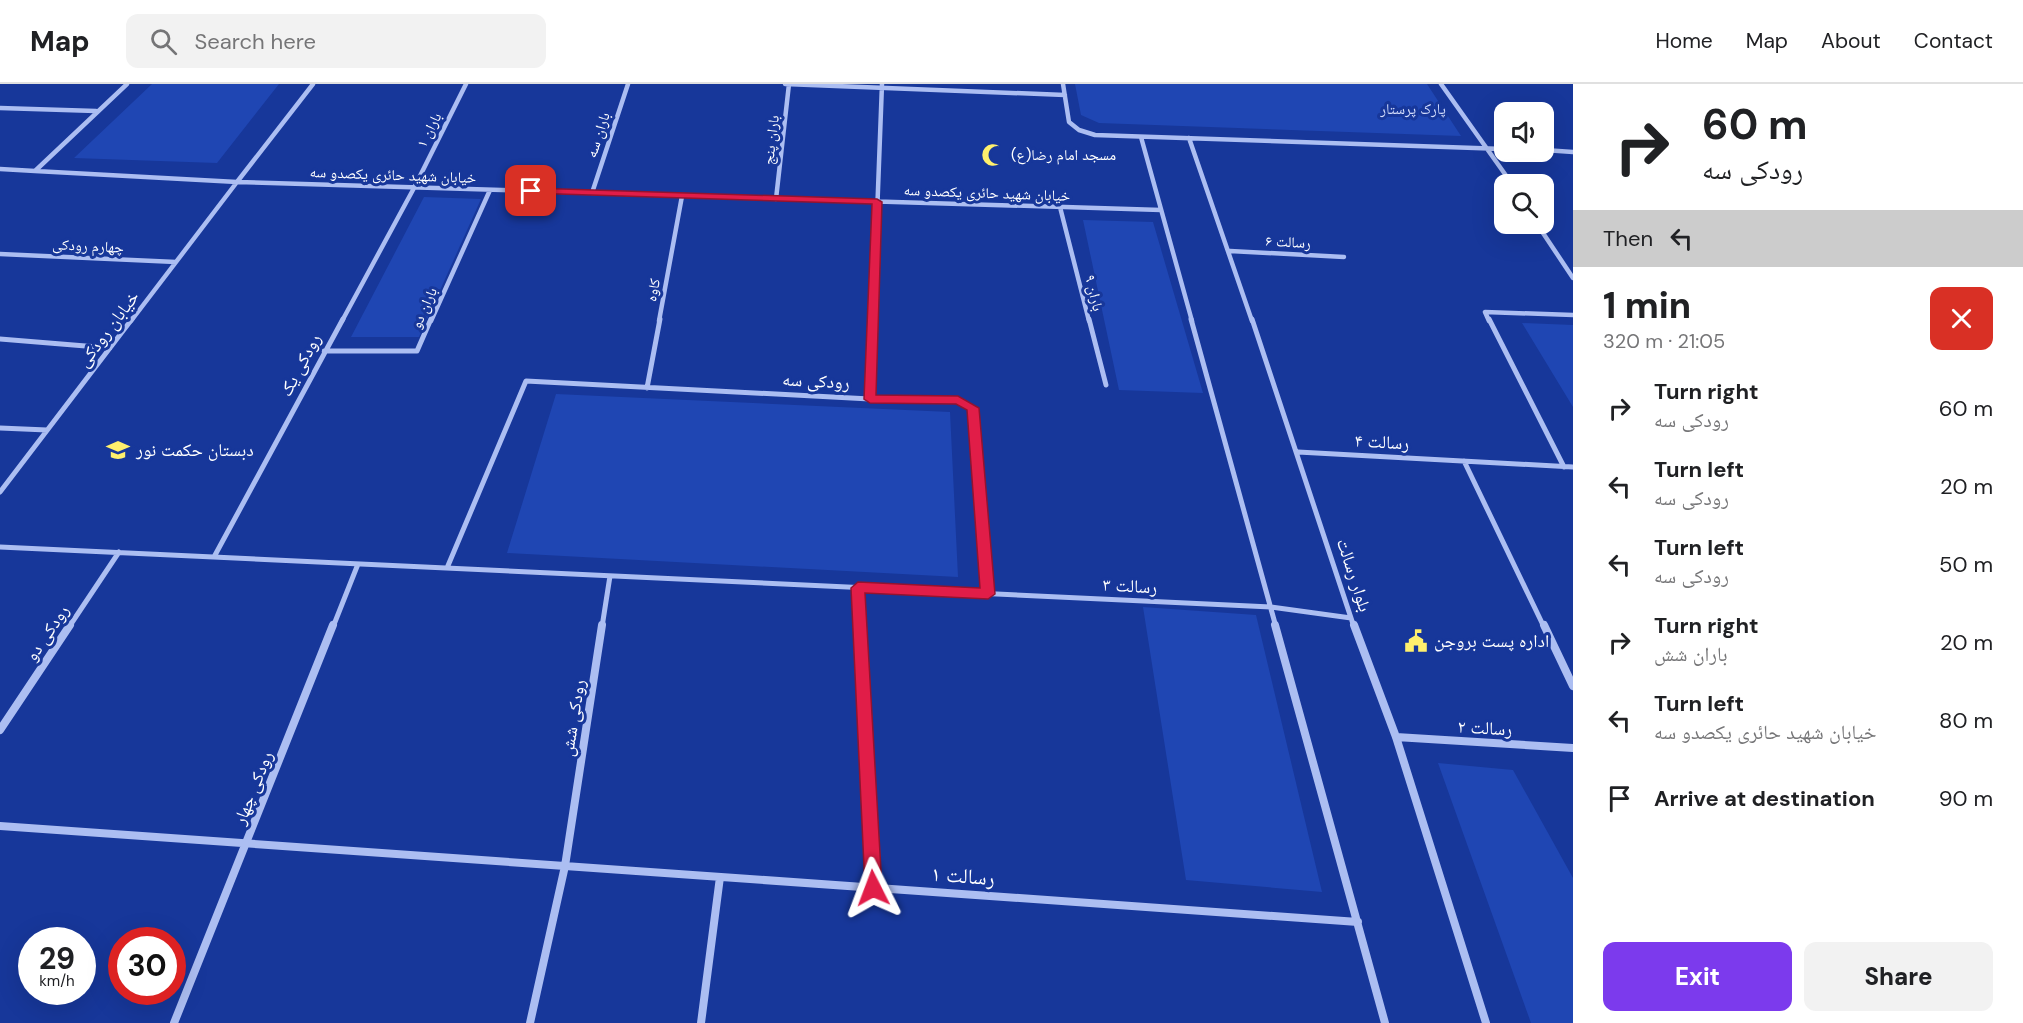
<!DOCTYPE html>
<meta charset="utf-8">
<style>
body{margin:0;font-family:"DM Sans","Noto Naskh Arabic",sans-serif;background:#f2f2f2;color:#202124;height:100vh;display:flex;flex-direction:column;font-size:22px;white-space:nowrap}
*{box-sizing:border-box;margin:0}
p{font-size:20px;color:#757577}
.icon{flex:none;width:33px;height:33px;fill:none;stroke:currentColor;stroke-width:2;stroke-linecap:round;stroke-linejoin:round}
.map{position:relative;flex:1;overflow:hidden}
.details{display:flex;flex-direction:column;background:#fff;width:450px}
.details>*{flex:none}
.top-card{background:#fff;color:#202124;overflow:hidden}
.buttons{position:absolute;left:1494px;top:18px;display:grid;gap:12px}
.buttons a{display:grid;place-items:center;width:60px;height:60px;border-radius:12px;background:#fff;box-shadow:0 6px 24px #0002;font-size:30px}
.speed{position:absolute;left:18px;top:843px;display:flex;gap:12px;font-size:30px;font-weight:700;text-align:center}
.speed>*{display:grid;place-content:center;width:78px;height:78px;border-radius:50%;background:#fff;box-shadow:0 6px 24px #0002;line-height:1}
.speed small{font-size:15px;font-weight:400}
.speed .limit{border:9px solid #d22;background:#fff;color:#111}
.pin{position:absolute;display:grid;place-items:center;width:51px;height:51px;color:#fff;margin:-26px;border-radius:12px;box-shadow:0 3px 9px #0006}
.me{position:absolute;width:66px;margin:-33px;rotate:357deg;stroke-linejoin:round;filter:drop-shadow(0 0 4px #0008)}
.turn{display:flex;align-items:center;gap:21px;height:126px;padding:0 30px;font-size:27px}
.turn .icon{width:78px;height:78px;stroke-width:2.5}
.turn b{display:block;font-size:42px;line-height:51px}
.then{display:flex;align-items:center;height:57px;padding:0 30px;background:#0003;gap:12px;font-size:22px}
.round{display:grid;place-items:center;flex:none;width:63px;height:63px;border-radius:12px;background:#f2f2f2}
.summary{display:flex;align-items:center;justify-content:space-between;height:102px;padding:0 30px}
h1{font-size:36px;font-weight:800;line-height:45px}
.primary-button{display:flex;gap:12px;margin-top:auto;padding:12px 30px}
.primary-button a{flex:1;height:69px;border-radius:12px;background:#7c3aed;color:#fff;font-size:24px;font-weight:800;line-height:69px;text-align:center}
.primary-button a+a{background:#f2f2f2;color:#202124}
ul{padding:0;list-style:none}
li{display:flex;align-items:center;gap:18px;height:78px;padding:0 30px}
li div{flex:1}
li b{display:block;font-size:22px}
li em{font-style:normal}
header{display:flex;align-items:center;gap:36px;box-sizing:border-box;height:84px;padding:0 30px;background:#fff;border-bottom:2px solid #e0e0e0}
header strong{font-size:28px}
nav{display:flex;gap:33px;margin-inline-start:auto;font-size:21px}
.search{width:420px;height:54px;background:#f2f2f2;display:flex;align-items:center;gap:15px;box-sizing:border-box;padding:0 21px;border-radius:12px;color:#757577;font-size:22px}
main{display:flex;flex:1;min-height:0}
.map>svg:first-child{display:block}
.green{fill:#1f46b3}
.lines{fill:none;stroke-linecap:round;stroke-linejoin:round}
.street-far2{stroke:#acbef2;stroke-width:4.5}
.street-far1{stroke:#acbef2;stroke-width:5}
.street{stroke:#acbef2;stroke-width:8}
.route{fill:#e11d48;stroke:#92132f;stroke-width:1.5}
.labels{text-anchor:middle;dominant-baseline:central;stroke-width:6;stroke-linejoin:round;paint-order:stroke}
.far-park-label{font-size:15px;fill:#d4defc;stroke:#17379a}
.far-street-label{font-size:15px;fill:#fff;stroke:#17379a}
.far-poi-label{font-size:15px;fill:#fff;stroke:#17379a;text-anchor:start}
.street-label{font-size:18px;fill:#fff;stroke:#17379a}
.poi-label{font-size:18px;fill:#fff;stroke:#17379a;text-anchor:start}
.near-street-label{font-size:21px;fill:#fff;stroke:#17379a}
</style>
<header>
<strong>Map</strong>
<div class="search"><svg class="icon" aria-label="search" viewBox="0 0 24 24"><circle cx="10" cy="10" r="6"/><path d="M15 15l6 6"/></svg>Search here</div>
<nav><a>Home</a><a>Map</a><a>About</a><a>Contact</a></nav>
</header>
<main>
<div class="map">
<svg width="1573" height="939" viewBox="0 0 1573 939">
<rect width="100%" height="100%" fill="#17379a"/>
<path class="green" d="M152 0H279L217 79 74 74Z
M1075 0H1427L1461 52 1099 39 1081 31Z
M424 113 481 115 419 253H351Z
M1083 136 1153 138 1203 309 1119 306Z
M1522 239 1573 241V323Z
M556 310 950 328 958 493 507 469Z
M1143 523 1256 531 1322 808 1186 796Z
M1438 679 1513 686 1573 794V939H1531Z"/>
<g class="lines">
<path class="street-far2" d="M127 0 35 87 237 98 313 0
M785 0 1065 11
M1063 0 1069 38 1079 46 1095 51 1504 65
M1441 0 1512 100
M0 24 96 27
M1141 53 1192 237
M1189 54 1252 237
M1544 66 1573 68
M0 85 35 87
M592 109 628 0
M776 115 789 0
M1060 123 1089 237
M1537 140 1573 194
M1230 167 1344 173
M0 170 176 178
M131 237 237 98 1161 126
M342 237 414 104 466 0
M431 237 490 106
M659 237 682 112
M873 237 882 0
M1489 237 1485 228 1573 231"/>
<path class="street-far1" d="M1089 235 1106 301
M1191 235 1276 543
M1252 235 1354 543
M1489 235 1564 383
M0 255 110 264
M324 267H417L431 235
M647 304 660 235
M870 315 873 235
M0 344 47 346
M1298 368 1573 383
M1464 377 1544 543
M0 408 132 235
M0 463 1271 523 1351 534
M214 473 343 235
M447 484 526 297 870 315 958 316 973 324 988 510
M858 504 860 543
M69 543 119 468
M333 543 358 480
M602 543 610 492"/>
<path class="street" d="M860 541 873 804
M1275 541 1385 939
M1354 541 1396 653 1486 939
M1544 541 1573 602
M0 646 70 541
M1396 653 1573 664
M0 742 1358 838
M174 939 333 541
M530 939 565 782 602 541
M701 939 720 793"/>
</g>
<path class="route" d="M531 104 877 115 882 118 876 311 958 312 979 324 995 510 988 515 865 509 882 804 880 810 873 812 867 810 865 804 851 504 858 498 980 504 967 326 956 320 870 319 864 315 872 120 527 109V105Z"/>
<defs>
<g id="mosque-bare" transform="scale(1.8)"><path d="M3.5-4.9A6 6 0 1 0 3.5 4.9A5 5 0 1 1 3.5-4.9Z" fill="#fff06d" stroke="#17379a" stroke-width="2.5" paint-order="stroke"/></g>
<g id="school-bare" transform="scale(1.8)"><path d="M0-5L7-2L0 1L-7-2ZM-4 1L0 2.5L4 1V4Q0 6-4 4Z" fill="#fff06d" stroke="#17379a" stroke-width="2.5" paint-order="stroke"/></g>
<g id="civic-bare" transform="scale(1.8)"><path d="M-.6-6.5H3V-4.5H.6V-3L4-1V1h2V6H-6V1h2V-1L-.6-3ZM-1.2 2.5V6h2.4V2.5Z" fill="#fff06d" stroke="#17379a" stroke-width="2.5" paint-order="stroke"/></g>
</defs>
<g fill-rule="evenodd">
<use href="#mosque-bare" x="993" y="71"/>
<use href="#school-bare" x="118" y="366"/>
<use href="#civic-bare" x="1416" y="557"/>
</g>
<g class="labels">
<g class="far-park-label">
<text x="1413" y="25">پارک پرستار</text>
</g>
<g class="far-street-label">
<text transform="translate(429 46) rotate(-63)">باران ۱</text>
<text transform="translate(598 51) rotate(-72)">باران سه</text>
<text transform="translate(771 56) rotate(-83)">باران پنج</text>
<text transform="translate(393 91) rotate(2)">خیابان شهید حائری یکصدو سه</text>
<text transform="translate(987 109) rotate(2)">خیابان شهید حائری یکصدو سه</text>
<text transform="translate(1288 158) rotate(3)">رسالت ۶</text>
<text transform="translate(88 162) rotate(3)">چهارم رودکی</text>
<text transform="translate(653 206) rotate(-79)">کاوه</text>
<text transform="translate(1094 209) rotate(76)">باران ۹</text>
<text transform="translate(424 224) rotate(-66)">باران دو</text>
</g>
<g class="far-poi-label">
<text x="1011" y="71">مسجد امام رضا(ع)</text>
</g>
<g class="street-label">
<text transform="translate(108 245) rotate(-53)">خیابان رودکی</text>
<text transform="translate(300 281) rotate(-62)">رودکی یک</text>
<text transform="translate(816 297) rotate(3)">رودکی سه</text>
<text transform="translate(1382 358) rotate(3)">رسالت ۴</text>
<text transform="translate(1354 491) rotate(72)">بلوار رسالت</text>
<text transform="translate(1130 502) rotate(3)">رسالت ۳</text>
<text transform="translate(47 549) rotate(-56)">رودکی دو</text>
<text transform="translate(573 634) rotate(-81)">رودکی شش</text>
<text transform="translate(1485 644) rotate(3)">رسالت ۲</text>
<text transform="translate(253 704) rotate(-68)">رودکی چهار</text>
</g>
<g class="poi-label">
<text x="136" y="366">دبستان حکمت نور</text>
<text x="1434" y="557">اداره پست بروجن</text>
</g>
<g class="near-street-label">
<text transform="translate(963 792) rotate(4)">رسالت ۱</text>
</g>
</g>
</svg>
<div class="buttons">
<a><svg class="icon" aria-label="sound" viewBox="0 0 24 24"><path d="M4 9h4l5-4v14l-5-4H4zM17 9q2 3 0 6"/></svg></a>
<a><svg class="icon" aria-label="search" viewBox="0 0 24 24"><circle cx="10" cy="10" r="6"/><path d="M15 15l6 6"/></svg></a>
</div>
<div class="speed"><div>29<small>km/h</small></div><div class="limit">30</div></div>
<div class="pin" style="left:531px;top:107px;background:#d93025"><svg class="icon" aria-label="arrive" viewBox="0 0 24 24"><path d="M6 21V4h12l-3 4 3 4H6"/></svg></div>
<svg class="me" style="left:873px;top:804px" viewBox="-20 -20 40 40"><path d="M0-17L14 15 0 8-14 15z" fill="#e11d48" stroke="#fff" stroke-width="4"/></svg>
</div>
<section class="details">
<div class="top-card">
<div class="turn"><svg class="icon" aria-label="right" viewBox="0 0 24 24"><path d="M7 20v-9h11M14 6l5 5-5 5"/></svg><div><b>60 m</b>رودکی سه</div></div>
<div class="then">Then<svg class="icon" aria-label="left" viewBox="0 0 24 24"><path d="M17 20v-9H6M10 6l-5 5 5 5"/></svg></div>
</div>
<div class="summary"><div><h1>1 min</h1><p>320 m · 21:05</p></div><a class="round" style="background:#d93025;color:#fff"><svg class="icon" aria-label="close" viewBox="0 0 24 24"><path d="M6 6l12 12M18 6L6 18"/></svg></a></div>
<ul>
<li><svg class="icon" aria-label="right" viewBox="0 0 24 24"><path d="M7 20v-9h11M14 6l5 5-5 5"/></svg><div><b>Turn right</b><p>رودکی سه</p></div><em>60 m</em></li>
<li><svg class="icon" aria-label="left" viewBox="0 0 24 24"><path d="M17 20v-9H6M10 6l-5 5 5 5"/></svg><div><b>Turn left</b><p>رودکی سه</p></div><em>20 m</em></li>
<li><svg class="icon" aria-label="left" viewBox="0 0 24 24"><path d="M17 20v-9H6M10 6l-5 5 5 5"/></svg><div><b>Turn left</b><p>رودکی سه</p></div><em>50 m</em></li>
<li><svg class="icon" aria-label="right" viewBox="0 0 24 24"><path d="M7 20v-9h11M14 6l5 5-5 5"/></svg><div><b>Turn right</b><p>باران شش</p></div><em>20 m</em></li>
<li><svg class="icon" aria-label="left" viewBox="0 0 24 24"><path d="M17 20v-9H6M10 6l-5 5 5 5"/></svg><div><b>Turn left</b><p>خیابان شهید حائری یکصدو سه</p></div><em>80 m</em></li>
<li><svg class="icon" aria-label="arrive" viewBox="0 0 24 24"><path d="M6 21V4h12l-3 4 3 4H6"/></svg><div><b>Arrive at destination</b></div><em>90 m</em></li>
</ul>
<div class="primary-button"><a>Exit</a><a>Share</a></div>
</section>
</main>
